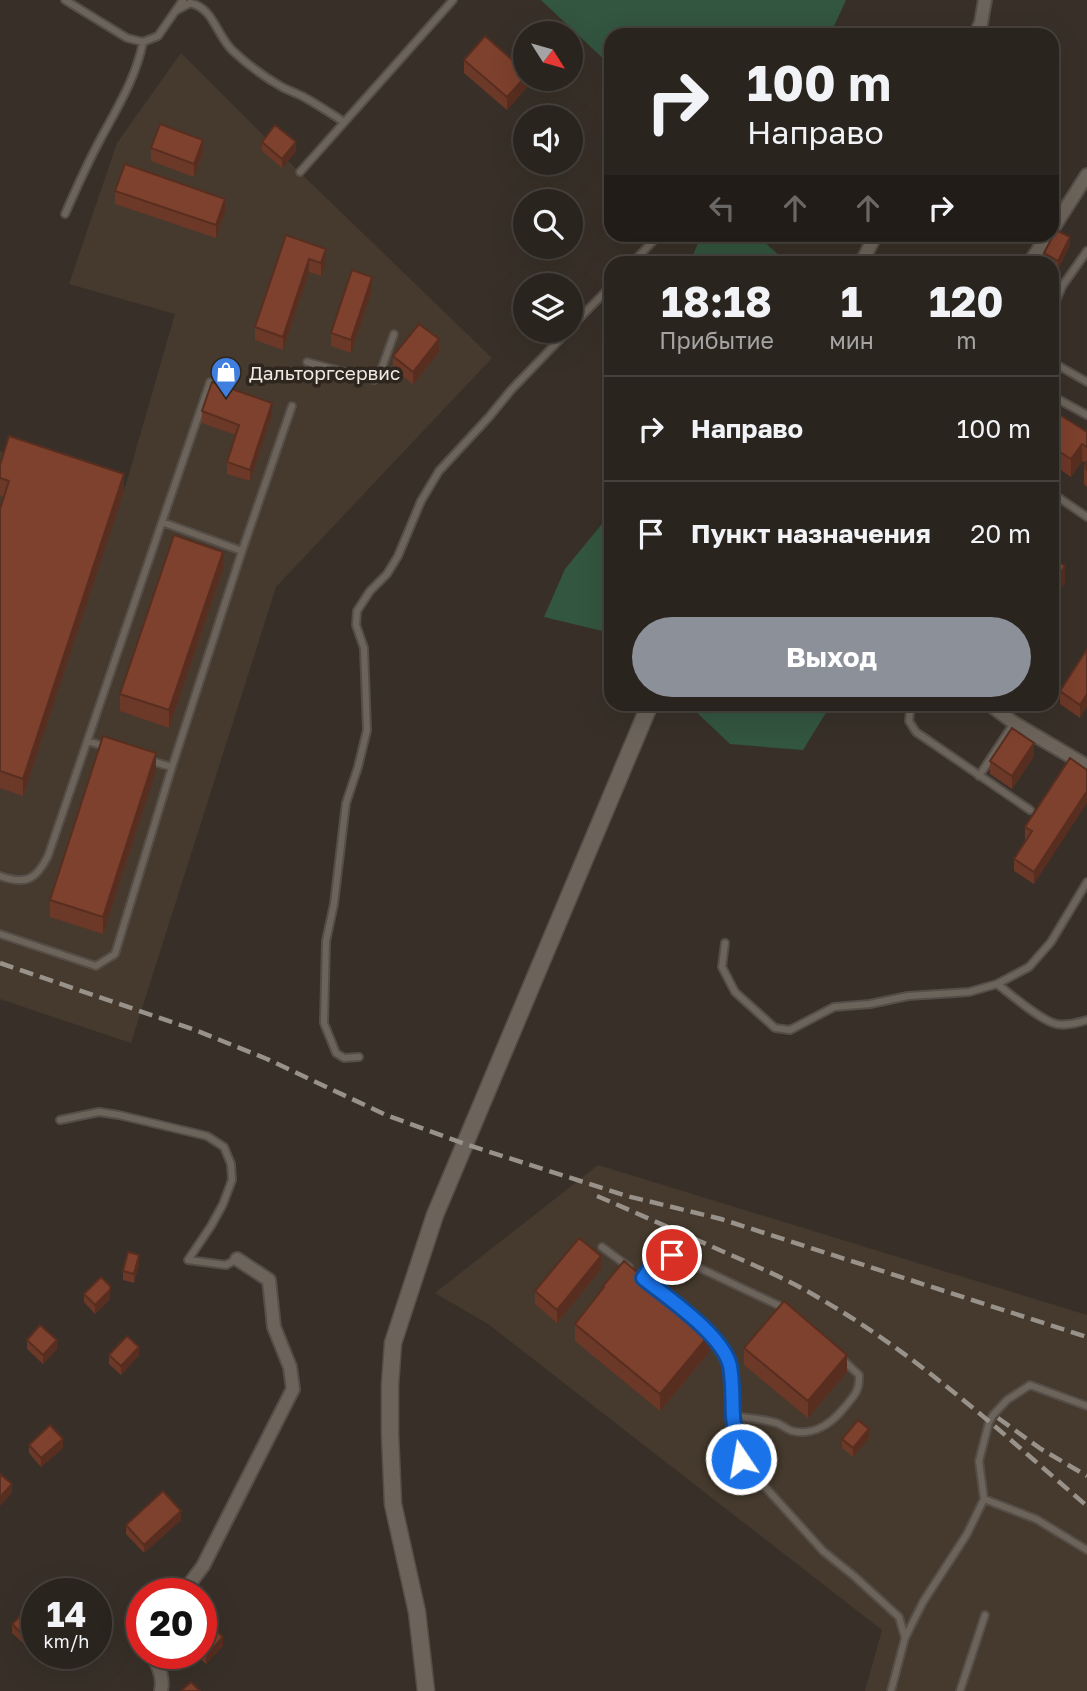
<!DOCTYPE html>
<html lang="ru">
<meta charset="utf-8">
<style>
body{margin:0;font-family:"Golos Text",sans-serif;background:#36302b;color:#f1f3f6;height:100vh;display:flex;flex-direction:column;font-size:26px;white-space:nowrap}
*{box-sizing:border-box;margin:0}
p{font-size:23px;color:#a5a4a4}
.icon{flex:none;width:38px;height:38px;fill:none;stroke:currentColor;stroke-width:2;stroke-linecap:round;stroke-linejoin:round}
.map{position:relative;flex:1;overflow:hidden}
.sheet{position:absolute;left:604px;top:256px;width:455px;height:455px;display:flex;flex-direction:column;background:#2a241e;border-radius:21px;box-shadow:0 7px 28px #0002,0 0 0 2px #46413c}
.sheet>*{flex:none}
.banner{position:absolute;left:604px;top:28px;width:455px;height:214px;border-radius:21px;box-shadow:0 7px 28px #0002,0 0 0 2px #46413c;background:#2a241e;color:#f1f3f6;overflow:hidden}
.needle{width:46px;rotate:127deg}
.tools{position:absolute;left:513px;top:21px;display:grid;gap:14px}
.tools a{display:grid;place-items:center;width:70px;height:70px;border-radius:50%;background:#2a241e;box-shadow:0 7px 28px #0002,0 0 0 2px #46413c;font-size:35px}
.speed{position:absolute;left:21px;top:1578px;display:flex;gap:14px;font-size:35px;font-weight:700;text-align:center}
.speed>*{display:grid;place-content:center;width:91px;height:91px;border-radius:50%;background:#2a241e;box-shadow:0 7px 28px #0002,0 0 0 2px #46413c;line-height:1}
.speed small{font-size:18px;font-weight:400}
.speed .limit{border:10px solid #d22;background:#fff;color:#111}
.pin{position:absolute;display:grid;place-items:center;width:60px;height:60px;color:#fff;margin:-30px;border:4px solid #fff;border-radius:50%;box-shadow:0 2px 7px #0007}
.me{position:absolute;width:77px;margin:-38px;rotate:348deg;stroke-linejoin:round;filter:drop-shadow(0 0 5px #0008)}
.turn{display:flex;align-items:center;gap:24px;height:147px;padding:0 28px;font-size:32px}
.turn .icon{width:91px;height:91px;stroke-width:2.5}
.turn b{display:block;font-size:49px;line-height:60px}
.lanes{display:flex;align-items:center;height:66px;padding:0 28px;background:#0003;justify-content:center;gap:35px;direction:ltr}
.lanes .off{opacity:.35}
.eta{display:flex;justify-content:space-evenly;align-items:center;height:119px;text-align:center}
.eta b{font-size:42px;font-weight:700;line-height:49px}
.button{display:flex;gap:14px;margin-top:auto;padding:14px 28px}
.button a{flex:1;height:80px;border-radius:42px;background:#8c9099;color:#fff;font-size:28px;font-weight:700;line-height:80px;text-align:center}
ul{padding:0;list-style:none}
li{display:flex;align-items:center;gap:21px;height:105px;padding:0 28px;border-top:2px solid #46413c}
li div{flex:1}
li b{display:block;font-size:26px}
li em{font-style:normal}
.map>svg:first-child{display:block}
.built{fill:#453a2d}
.green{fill:#335640}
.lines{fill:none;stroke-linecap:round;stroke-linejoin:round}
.service-casing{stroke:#554e48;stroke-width:10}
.minor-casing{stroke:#554e48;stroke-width:16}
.tertiary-casing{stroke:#554e48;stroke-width:19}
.service{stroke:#6c645a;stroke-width:6}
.minor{stroke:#6c645a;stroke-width:12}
.tertiary{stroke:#6c645a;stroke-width:16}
.rail{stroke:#98928b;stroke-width:4.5;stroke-dasharray:14 7;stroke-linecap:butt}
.wall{fill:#6c3827}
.shaded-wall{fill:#582e20}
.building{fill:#7d412d;stroke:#582e20;stroke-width:2}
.route-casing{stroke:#114b97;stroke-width:18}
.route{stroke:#1a73e8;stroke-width:12}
.labels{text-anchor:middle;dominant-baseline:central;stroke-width:7;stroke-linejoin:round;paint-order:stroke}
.poi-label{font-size:19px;fill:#eee9e3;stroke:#2e261e;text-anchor:start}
</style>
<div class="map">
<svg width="1087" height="1691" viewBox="0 0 1087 1691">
<rect width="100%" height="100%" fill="#383028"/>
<path class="built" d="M181 53 269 141 275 134 296 151 288 161 492 358 276 587 131 1043 0 999V451L124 491 175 314 69 284 117 143Z
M598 1165 1087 1315V1691H865L882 1630 488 1324 435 1293Z"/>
<path class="green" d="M541 0H846L830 35H611V66Z
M702 234 756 235 787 262H690Z
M611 513V633L544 617 565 569Z
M688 704H833L827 711 803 750 730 744Z"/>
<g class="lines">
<g class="service-casing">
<path id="service" d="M65 0 127 38 143 42 158 36 183 0
M177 10 190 3C214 8 216 35 233 51 247 64 264 77 282 87 288 90 295 93 302 96 317 104 330 113 344 122
M300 172 453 0
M65 214C76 189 87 164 100 140 117 108 136 78 143 42
M633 262 660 234
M1052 309 1063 285 1087 251
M570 328 611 286
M307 362 374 380 379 376 394 334
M1052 362 1087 382
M1052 396 1087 415
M1052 493 1087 517
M162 522 210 382
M911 704 909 721 916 732 1030 810
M87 741 107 747
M151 761 172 767
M979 776 1014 723
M0 876C26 885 36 880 48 856L162 522 242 551 292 406
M0 934 96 966 115 954 172 767 242 551
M725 943 722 967 735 992 775 1028 790 1030 834 1007 870 1004 908 996 969 992 997 984 1029 967 1051 942 1087 882
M997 984C1013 996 1035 1016 1053 1023 1063 1027 1077 1023 1087 1020
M359 1057 344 1058 336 1053 324 1023 326 941 334 904 346 803 358 767 367 730 364 648 356 625 357 611 370 591 387 574 398 556 421 501 439 471 489 417 512 389 568 331
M60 1120 99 1112 119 1115 207 1136 224 1147 231 1164 232 1180 223 1204 211 1226 188 1260 226 1265 237 1259
M602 1247 629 1267
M786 1312 780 1306 672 1255C658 1252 651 1268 644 1278 667 1297 692 1315 713 1337 716 1341 721 1345 724 1349 728 1356 730 1366 731 1375 735 1406 729 1441 748 1468L823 1551 854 1576 899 1617 905 1638 891 1691
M733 1416C747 1418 763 1419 777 1423 782 1425 786 1429 792 1431 813 1436 831 1424 844 1408 854 1396 860 1391 859 1375L842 1359
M984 1499 979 1461 989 1422 993 1415 1007 1400 1030 1385 1087 1406
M905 1638 923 1602 967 1534 984 1499 1036 1519 1087 1550
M960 1691 985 1615"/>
</g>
<g class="minor-casing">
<path id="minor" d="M975 35 981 23 985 0
M1052 230 1087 175
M862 262 876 234
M1030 262 1049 234
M989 704 1014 723 1087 766
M182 1594 203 1566 293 1389 290 1367 274 1327 269 1280 237 1259
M153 1654C158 1667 164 1677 161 1691"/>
</g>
<g class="tertiary-casing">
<path id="tertiary" d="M426 1691 417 1612 393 1504 390 1434V1385L393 1343 435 1215 650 704"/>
</g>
<use href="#service" class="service"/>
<use href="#minor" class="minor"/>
<use href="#tertiary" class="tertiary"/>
<path class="rail" d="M0 963 195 1030 267 1059 386 1115 465 1144 627 1196 721 1219 1087 1337
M597 1196C639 1214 681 1233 724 1252 756 1266 789 1280 819 1298 918 1355 1001 1432 1087 1506
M998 1418 1041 1449 1087 1476"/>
</g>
<path class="wall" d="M464 60 528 79V86L507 110 464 73Z
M262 142 296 151 282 168 262 151Z
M151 148 203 153 194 177 151 161Z
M115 191 225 212 216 238 115 204Z
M286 235 326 262 321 276 309 272 283 350 255 340V327Z
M1070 245 1058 269 1052 266V262H1044V253Z
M372 290 351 353 331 346V333Z
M439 352 413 384 393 369V356Z
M202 411 272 414 250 481 227 474V462L236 435 202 423Z
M1052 421 1087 432V487L1084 484V467L1086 463 1082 461 1071 477 1052 464Z
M0 465 124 491 23 796 0 788V509L4 497 0 495Z
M223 569 169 728 120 711V694Z
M1087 649 1080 718 1060 704V691Z
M1034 756 1012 789 990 774V761Z
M1070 758 1034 884 1014 871V859L1027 840 1025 839V827Z
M156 770 103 934 50 917V900Z
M139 1264 134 1283 123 1280V1271Z
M601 1269 557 1323 535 1304V1291Z
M603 1286 710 1351 660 1411 575 1341V1324L603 1290Z
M84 1294 110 1299 95 1314 84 1302Z
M27 1340 57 1349 43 1364 27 1349Z
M744 1348 847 1372 808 1418 744 1365Z
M109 1355H139L121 1375 109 1364Z
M869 1438 853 1457 842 1448V1439Z
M29 1445 63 1448 41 1467 29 1453Z
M181 1520 144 1553 126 1534V1525Z
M37 1609V1634L25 1645 12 1633V1624Z
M201 1641 223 1646 206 1664 196 1655V1654H201Z"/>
<path class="shaded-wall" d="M525 77V79H528V86L507 110V97Z
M203 140V153L194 177V164Z
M296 142V151L282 168V159Z
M225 199V212L216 238V225Z
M1070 237V245L1058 269V261Z
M326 249V262L321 276V263Z
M309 259V272L283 350V337Z
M372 277V290L351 353V340Z
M439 339V352L413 384V372Z
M272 403V414L250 481V470Z
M1082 444V461L1071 477V459Z
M124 474V491L23 796V779Z
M223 552V569L169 728V710Z
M1065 566V583L1052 603V586Z
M1087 694V707L1080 718V705Z
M1034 743V756L1012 789V776Z
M156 753V770L103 934V917Z
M1087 791V803L1034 884V872Z
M139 1255V1264L134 1283V1274Z
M601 1256V1269L557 1323V1310Z
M110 1290V1299L95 1314V1305Z
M710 1334V1351L660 1411V1394Z
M57 1340V1349L43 1364V1355Z
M139 1347V1355L121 1375V1366Z
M847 1355V1372L808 1418V1401Z
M869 1429V1438L853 1457V1448Z
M63 1439V1448L41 1467V1458Z
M12 1484V1493L0 1506V1497Z
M181 1511V1520L144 1553V1545Z
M37 1625V1634L25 1645V1637Z
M223 1637V1646L206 1664V1656Z"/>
<path class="building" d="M485 36 525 71V77L507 97 464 60Z
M160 124 203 140 194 164 151 148Z
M275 125 296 142 282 159 262 142Z
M125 164 225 199 216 225 115 191Z
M1056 230 1070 237 1058 261 1044 253Z
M286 235 326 249 321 263 309 259 283 337 255 327Z
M352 270 372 277 351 340 331 333Z
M419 324 439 339 413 372 393 356Z
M212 382 272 403 250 470 227 462 239 425 202 411Z
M1057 413 1087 432V447L1082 444 1071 459 1052 447V421Z
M9 436 124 474 23 779 0 771V509L9 481 0 478V465Z
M1087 461V470L1084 467Z
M174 535 223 552 169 710 120 694Z
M1052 558 1065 566 1052 586Z
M1087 649V694L1080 705 1060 691Z
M1012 728 1034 743 1012 776 990 761Z
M103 736 156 753 103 917 50 900Z
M1070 758 1087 770V791L1034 872 1014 859 1032 831 1025 827Z
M579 1238 601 1256 557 1310 535 1291Z
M128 1252 139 1255 134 1274 123 1271Z
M624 1261 710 1334 660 1394 575 1324 604 1287 603 1286Z
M101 1277 110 1286V1290L95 1305 84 1294Z
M784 1301 847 1355 808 1401 744 1348Z
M40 1325 57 1340 43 1355 27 1340Z
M127 1336 139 1347 121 1366 109 1355Z
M858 1420 869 1429 853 1448 842 1439Z
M50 1425 63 1439 41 1458 29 1445Z
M0 1474 12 1484 0 1497Z
M163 1491 181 1511 144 1545 126 1525Z
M76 1582 85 1592 82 1594H61Z
M32 1605 37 1609V1625L25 1637 12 1624Z
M214 1628 223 1637 206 1656 201 1651V1641Z
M191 1682 200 1691H181Z"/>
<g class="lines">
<g class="route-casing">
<path id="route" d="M672 1255C658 1252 651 1268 643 1278 669 1299 723 1335 730 1366 733 1383 732 1399 733 1416 734 1430 737 1445 741 1459"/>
</g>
<use href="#route" class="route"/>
</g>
<defs>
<g id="shop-pin" transform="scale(1.575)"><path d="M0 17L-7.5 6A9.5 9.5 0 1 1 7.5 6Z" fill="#3f7fe0" stroke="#2e261e"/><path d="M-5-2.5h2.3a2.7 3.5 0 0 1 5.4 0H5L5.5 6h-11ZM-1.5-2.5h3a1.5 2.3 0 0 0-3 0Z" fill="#fff"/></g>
</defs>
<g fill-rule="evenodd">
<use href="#shop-pin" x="226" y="372"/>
</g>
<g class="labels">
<g class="poi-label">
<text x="249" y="372">Дальторгсервис</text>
</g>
</g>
</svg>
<div class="tools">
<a><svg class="needle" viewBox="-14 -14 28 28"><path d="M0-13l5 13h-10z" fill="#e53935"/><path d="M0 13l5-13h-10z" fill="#a5a4a4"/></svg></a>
<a><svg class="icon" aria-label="sound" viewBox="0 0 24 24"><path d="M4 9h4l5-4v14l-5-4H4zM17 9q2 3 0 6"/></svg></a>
<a><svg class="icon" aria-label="search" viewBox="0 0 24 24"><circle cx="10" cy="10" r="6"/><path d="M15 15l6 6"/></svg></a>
<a><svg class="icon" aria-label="layers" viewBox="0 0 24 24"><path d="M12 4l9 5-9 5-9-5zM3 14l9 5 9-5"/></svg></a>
</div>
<div class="speed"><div>14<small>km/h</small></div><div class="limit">20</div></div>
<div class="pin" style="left:672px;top:1255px;background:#d93025"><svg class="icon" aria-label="arrive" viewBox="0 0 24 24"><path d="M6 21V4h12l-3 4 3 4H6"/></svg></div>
<svg class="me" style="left:741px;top:1459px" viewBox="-20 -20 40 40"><circle r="17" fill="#1a73e8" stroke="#fff" stroke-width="3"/><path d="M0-11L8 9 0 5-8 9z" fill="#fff"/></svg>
<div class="banner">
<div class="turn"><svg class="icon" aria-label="right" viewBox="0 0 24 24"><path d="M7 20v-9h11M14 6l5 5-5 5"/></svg><div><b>100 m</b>Направо</div></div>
<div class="lanes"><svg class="icon off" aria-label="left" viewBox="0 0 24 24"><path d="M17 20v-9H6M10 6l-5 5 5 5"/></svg><svg class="icon off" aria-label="ahead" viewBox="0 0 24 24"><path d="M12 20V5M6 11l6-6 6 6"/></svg><svg class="icon off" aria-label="ahead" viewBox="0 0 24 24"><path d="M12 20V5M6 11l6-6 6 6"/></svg><svg class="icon" aria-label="right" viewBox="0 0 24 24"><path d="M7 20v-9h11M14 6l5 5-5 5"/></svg></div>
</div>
<section class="sheet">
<div class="eta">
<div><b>18:18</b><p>Прибытие</p></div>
<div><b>1</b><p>мин</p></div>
<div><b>120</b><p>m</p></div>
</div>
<ul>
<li><svg class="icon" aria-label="right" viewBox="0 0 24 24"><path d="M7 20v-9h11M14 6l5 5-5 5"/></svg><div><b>Направо</b></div><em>100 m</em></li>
<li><svg class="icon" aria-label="arrive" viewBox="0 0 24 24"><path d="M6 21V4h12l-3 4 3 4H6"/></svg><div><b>Пункт назначения</b></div><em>20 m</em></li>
</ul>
<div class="button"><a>Выход</a></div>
</section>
</div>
